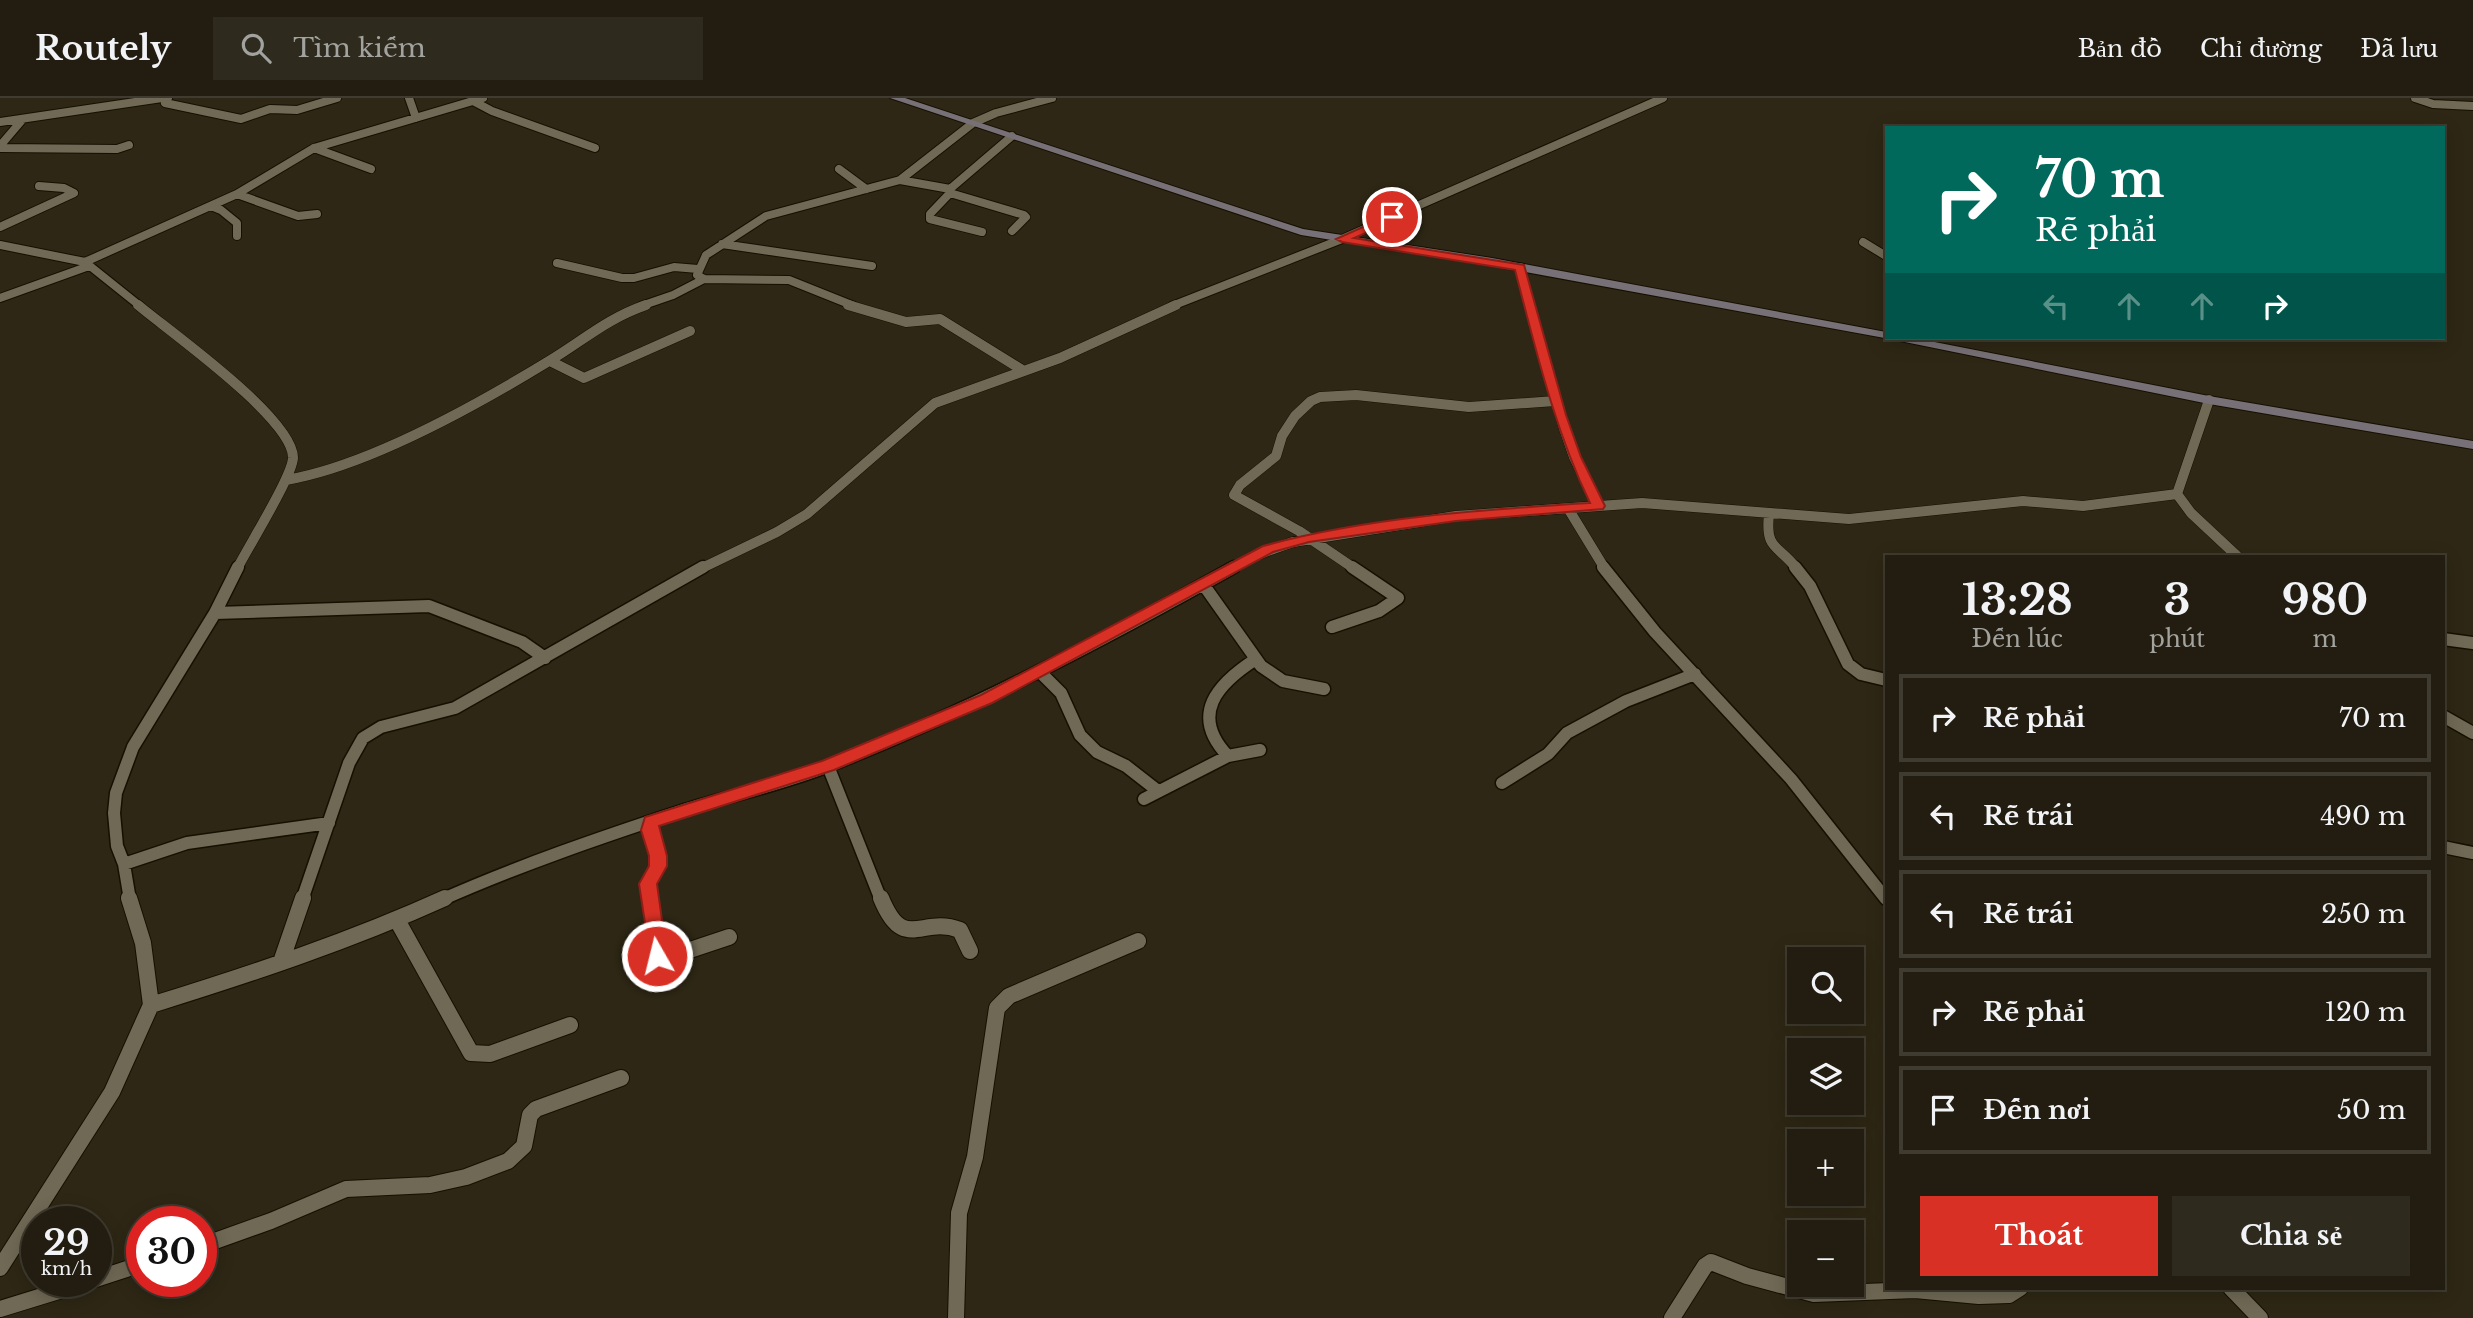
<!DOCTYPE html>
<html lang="vi">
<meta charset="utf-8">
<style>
body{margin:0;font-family:"Libre Baskerville",serif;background:#2e2a1e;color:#f1f3f6;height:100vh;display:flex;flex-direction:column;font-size:26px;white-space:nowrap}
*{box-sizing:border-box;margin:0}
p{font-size:23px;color:#a2a29f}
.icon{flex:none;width:38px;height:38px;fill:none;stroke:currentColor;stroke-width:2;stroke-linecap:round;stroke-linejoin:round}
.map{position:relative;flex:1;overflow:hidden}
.side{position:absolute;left:1885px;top:457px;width:560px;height:735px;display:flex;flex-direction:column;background:#221d10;border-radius:0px;box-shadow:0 4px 18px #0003,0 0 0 2px #3f3b30}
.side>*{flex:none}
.top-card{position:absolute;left:1885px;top:28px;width:560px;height:214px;border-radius:0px;box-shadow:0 4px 18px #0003,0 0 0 2px #3f3b30;background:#00695c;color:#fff;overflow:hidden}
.controls{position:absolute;left:1787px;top:849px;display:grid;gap:14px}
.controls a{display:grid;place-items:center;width:77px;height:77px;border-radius:0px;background:#221d10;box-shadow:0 4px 18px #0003,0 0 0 2px #3f3b30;font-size:35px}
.speed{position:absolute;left:21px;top:1108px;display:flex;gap:14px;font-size:35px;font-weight:700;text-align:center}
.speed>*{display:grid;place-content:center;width:91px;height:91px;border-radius:50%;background:#221d10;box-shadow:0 4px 18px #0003,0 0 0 2px #3f3b30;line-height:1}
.speed small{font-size:18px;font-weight:400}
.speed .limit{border:10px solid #d22;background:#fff;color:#111}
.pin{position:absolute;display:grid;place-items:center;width:60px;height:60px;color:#fff;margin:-30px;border:4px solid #fff;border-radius:50%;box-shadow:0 2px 7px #0007}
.me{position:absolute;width:77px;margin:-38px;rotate:352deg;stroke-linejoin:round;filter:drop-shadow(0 0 5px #0008)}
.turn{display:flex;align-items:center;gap:24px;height:147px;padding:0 35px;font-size:32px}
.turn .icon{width:91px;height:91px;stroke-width:2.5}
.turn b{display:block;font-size:49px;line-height:60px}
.lanes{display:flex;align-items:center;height:66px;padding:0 35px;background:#0003;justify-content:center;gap:35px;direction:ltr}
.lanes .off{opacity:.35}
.eta{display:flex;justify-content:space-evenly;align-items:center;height:119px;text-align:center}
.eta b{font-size:42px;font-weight:700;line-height:49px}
.action{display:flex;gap:14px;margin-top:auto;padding:14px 35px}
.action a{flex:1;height:80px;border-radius:0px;background:#d93025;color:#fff;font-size:28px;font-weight:700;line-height:80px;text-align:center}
.action a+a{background:#2e2a1e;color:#f1f3f6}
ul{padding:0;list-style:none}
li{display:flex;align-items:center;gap:21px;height:88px;margin:0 14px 10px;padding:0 21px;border:4px solid #3f3b30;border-radius:0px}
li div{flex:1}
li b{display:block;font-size:26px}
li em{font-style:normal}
header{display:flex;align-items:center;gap:42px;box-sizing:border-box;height:98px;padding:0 35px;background:#221d10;border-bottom:2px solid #3f3b30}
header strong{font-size:33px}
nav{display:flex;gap:38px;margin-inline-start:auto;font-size:24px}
.search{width:490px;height:63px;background:#2e2a1e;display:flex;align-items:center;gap:18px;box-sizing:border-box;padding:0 24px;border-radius:0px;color:#a2a29f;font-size:26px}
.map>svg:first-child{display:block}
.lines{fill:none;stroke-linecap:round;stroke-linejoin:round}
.street-far3-casing{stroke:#161002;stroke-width:10}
.street-far2-casing{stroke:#161002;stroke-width:11}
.street-far1-casing{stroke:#161002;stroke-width:15}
.street-casing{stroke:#161002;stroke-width:18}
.secondary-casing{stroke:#161002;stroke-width:2}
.street-far3{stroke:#706955;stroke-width:8}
.street-far2{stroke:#706955;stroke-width:10}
.street-far1{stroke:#706955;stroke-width:12}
.street{stroke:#706955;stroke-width:16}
.secondary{fill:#777076;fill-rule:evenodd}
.route{fill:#d93025;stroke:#8d1f18;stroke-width:2}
</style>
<header>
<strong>Routely</strong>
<div class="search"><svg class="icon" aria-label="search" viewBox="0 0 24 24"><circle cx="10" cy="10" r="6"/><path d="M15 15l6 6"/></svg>Tìm kiếm</div>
<nav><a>Bản đồ</a><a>Chỉ đường</a><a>Đã lưu</a></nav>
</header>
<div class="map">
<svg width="2473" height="1220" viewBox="0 0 2473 1220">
<rect width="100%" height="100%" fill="#2e2715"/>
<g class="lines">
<g class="street-far3-casing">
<path id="street-far3" d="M168 0 165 5 241 21 270 11 297 12 337 0
M409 0 416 20
M2415 0 2433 6 2473 8
M473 3 492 13 595 50
M0 24 162 0
M0 48 23 21
M0 50 117 51 129 47
M314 50 371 71
M839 71 866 91
M900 82 950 91V95L930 116V121L982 134
M950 91 1012 38
M950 95 1024 117 1026 119 1012 133
M237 96 298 118 317 116
M211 108 221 112 237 125V138
M0 129 74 95 64 90 39 88
M1863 144 1886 158
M722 146 872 168
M0 147 85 164 140 208
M85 164 237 96 314 50 483 0
M557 165 622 180H634L674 169 698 171
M1520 169 1531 208
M0 200 89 168
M641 208 673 197 704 181
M854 208 789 182 704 181 697 177 706 157 766 118 900 82 973 25 996 15 1052 0
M1172 208 1342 141 1663 0"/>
</g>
<g class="street-far2-casing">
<path id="street-far2" d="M138 207C169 233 294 321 293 360 292 379 248 449 237 471
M848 207 906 224 940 221 1024 273
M1530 207 1564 330 1574 359 1598 408
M550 263 584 280 690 233
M286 382C368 368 477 307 549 263 584 242 606 221 646 207
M2177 396 2191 415 2237 458
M1569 412 1605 471
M1769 416C1765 453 1778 446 1797 471
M700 471 777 434 807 416 935 305 1060 260 1176 207
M1231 471 1254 458 1293 444 1456 418 1642 405 1849 421 2023 403 2083 408 2177 396 2209 302
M1355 471 1299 433 1234 397 1240 387 1276 358 1282 338 1295 318 1311 303 1320 299 1356 297 1469 309 1555 303"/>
</g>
<g class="street-far1-casing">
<path id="street-far1" d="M1603 469 1655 534 1791 681 1886 801
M1795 469 1810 488 1848 566 1861 576 1886 582
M1203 486 1261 568 1283 583 1324 591
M215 515 429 508 522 544 545 560
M1332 529 1379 513 1398 500 1352 469
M2443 541 2473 545
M1040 574 1061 595 1080 637 1097 654 1126 668 1158 693
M2443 618 2473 635
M1228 658C1189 617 1217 586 1256 561
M828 668 881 802
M1502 685 1548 656 1567 635 1626 603 1695 576
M1144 701 1228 658 1260 652
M2443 749 2473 755
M124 766 187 745 329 725
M130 802 124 766 117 748 114 715 116 695 133 649 215 515 238 469
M302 802 349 665 363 640 381 629 455 610 703 469
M441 802C520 767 602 739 684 712 733 697 784 686 831 667 972 611 1102 543 1234 469
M650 802C647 778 657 780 658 763 659 749 649 737 651 723"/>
</g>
<g class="street-casing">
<path id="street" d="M650 800 658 858H672L729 839
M881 800C904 856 921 817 960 832L970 853
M397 822 471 955 490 956 570 927
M281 864 303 800
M151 907C251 876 350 843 445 800
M201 1148 271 1123 346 1091 430 1087 466 1079 508 1063 524 1048 530 1017 536 1011 621 980
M0 1170 112 994 151 907 143 845 129 800
M96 1181 142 1166
M2231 1190 2260 1220
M0 1211 91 1183
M956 1220 959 1115 975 1059 997 910 1009 898 1138 843
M1672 1220 1705 1168 1711 1164 1747 1178 1814 1196 1915 1192 1979 1198 2009 1197 2020 1190"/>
</g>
<g class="secondary-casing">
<path id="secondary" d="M890 0H905L1303 131 1492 160 1886 234V240H1914L2209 298 2473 343V351L2209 306 1890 241 1492 168 1301 137Z"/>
</g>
<use href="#street-far3" class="street-far3"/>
<use href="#street-far2" class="street-far2"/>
<use href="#street-far1" class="street-far1"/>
<use href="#street" class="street"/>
<use href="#secondary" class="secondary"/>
</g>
<path class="route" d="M1392 116 1398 119 1396 122 1354 140 1524 167 1566 317 1581 359 1605 408 1603 411 1456 423 1309 444 1273 454 992 605 834 672 659 728 667 758V768L657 786 667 858 664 864 657 866 651 864 639 786 649 768V758L641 732 645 719 822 663 981 597 1263 448C1369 419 1480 412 1590 405 1554 330 1536 252 1515 172L1342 144 1336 141Z"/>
</svg>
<div class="controls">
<a><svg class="icon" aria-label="search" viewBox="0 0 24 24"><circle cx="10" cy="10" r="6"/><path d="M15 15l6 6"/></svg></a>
<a><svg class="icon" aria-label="layers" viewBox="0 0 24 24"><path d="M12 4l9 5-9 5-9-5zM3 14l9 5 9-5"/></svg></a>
<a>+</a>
<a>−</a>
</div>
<div class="speed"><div>29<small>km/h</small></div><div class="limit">30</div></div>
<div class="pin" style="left:1392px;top:119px;background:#d93025"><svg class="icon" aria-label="arrive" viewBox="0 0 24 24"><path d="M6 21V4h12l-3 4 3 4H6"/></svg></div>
<svg class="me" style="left:657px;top:858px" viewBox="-20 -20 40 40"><circle r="17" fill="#d93025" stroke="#fff" stroke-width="3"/><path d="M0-11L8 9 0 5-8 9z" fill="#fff"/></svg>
<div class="top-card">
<div class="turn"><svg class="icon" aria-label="right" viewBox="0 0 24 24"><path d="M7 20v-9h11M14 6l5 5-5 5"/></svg><div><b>70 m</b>Rẽ phải</div></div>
<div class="lanes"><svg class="icon off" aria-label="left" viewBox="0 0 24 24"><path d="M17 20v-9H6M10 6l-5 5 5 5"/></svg><svg class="icon off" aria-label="ahead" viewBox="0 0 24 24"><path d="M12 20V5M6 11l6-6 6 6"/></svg><svg class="icon off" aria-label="ahead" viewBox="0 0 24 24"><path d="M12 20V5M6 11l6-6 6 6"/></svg><svg class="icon" aria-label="right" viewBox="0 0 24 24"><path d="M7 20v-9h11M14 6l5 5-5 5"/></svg></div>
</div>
<section class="side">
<div class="eta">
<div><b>13:28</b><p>Đến lúc</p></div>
<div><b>3</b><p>phút</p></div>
<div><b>980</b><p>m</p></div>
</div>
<ul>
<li><svg class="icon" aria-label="right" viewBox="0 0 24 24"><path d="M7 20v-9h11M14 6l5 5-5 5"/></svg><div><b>Rẽ phải</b></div><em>70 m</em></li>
<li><svg class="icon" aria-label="left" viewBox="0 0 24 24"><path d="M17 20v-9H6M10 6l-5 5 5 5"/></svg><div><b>Rẽ trái</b></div><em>490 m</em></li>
<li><svg class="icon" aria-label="left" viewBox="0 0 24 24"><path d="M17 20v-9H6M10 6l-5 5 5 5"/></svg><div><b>Rẽ trái</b></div><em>250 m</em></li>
<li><svg class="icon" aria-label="right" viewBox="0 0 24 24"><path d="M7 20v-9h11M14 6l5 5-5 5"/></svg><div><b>Rẽ phải</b></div><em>120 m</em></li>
<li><svg class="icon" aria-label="arrive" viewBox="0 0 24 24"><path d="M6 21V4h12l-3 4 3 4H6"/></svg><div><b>Đến nơi</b></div><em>50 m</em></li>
</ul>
<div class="action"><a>Thoát</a><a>Chia sẻ</a></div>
</section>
</div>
